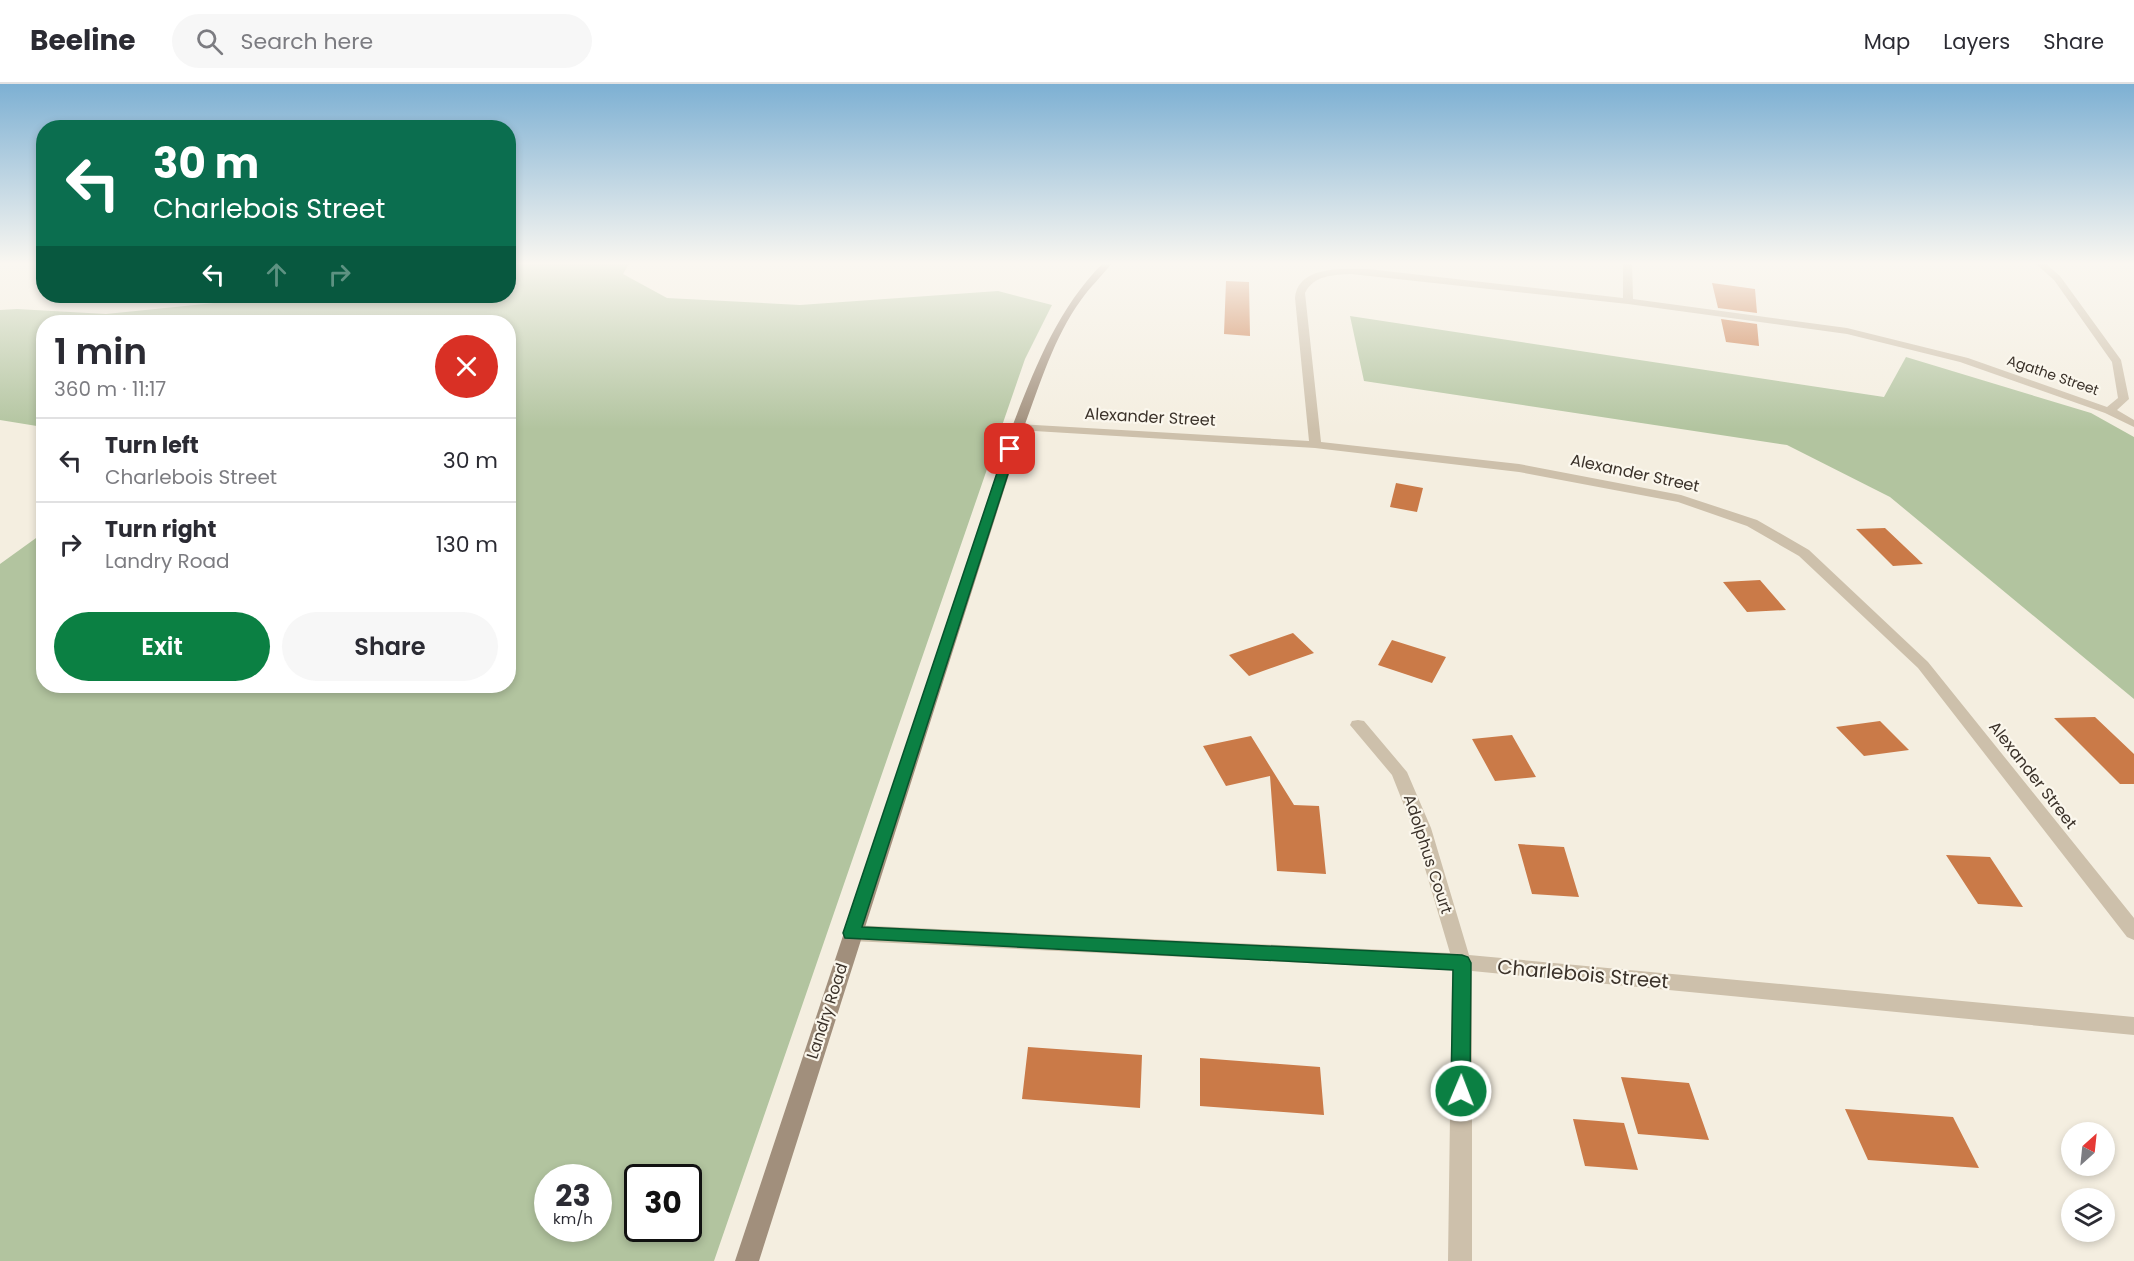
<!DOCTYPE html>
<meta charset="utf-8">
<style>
body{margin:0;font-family:Poppins,sans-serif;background:#f7f7f7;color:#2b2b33;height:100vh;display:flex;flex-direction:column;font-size:22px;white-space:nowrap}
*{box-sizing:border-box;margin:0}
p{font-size:20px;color:#7c7c81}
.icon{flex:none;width:33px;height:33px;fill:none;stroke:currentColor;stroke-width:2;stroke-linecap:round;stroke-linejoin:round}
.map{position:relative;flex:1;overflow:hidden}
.drawer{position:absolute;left:36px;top:231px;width:480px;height:378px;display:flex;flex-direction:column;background:#fff;border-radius:24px;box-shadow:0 3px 9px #0003}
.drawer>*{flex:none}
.top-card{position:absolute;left:36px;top:36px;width:480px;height:183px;border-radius:24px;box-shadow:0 3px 9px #0003;background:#0b6e4f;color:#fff;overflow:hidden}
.needle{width:39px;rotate:27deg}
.buttons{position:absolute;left:2061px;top:1038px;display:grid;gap:12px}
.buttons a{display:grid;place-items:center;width:54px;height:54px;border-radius:50%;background:#fff;box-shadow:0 3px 9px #0003;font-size:30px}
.speed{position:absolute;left:534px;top:1080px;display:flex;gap:12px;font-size:30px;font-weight:700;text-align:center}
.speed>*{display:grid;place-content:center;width:78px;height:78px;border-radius:50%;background:#fff;box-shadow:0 3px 9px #0003;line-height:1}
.speed small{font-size:15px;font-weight:400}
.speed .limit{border:3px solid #111;border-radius:9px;background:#fff;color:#111}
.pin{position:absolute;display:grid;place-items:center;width:51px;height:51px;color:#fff;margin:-26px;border-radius:12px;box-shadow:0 3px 9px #0006}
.me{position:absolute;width:66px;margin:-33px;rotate:1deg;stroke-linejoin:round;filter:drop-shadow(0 0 4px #0008)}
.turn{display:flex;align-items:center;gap:21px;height:126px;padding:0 18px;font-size:27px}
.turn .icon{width:78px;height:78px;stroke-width:2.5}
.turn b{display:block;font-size:42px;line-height:51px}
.lanes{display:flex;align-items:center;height:57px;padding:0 18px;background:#0003;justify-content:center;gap:30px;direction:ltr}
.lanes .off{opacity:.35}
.round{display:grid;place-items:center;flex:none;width:63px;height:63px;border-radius:32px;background:#f7f7f7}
.headline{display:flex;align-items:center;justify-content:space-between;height:102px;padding:0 18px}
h1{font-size:36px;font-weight:600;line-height:45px}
.cta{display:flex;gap:12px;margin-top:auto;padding:12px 18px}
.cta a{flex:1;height:69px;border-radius:36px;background:#0b8043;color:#fff;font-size:24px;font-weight:600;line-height:69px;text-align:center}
.cta a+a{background:#f7f7f7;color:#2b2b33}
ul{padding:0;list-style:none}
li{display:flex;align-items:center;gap:18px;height:84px;padding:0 18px;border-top:2px solid #e1e1e2}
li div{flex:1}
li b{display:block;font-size:22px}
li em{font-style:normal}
header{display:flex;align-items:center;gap:36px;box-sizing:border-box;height:84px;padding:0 30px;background:#fff;border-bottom:2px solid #e1e1e2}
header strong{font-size:28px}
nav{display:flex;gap:33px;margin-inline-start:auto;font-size:21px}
.search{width:420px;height:54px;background:#f7f7f7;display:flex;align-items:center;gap:15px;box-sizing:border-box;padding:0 21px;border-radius:33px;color:#7c7c81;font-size:22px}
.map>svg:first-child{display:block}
.green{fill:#b2c49f;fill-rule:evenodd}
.building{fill:#ca7a48}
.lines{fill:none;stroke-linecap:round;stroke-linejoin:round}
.street{fill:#cdc0ab;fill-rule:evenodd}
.secondary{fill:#a18f7c;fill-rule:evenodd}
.route{fill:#0b8043;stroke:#07532c;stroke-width:1.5}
.labels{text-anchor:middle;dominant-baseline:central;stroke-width:4.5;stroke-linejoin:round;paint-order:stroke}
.far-street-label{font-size:14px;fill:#3b322a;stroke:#fbf7ed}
.street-label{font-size:16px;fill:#3b322a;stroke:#fbf7ed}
.near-street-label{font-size:20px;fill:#3b322a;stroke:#fbf7ed}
</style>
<header>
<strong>Beeline</strong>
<div class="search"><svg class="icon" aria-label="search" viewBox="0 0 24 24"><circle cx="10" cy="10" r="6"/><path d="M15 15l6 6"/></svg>Search here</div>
<nav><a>Map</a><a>Layers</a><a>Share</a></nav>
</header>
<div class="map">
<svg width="2134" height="1177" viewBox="0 0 2134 1177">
<rect width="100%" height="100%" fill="#f4eee0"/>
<path class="green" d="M509 180H629L623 190 667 214 800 221 998 207 1052 221 1025 275 714 1177H0V480L43 449 44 602H508V238H44L43 343 0 336V226L17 225 106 230 284 212H508ZM548 1094H598V1144H548ZM638 1094H688V1144H638Z
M1350 232 1884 313 1906 273 2091 329 2134 353V615L1890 413 1787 361 1364 297Z"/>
<path class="building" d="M1226 197 1249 198 1250 252 1224 250Z
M1712 199 1755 205 1757 229 1718 224Z
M1721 235 1757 240 1759 262 1726 258Z
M1396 399 1423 404 1417 428 1390 423Z
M1885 444 1923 480 1893 482 1856 445Z
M1760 496 1786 526 1747 528 1723 498Z
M1293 549 1314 569 1249 592 1229 571Z
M1392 556 1446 573 1432 599 1378 581Z
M2095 633 2134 670V700H2120L2054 634Z
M1880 637 1909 666 1864 672 1836 643Z
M1512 651 1536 693 1495 697 1472 655Z
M1251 652 1294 721 1319 722 1326 790 1277 787 1270 692 1226 702 1203 662Z
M1518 760 1564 763 1579 813 1532 810Z
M1946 771 1990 773 2023 823 1978 820Z
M1028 963 1142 971 1140 1024 1022 1015Z
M1200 974 1320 983 1324 1031 1200 1022Z
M1621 993 1689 999 1709 1056 1638 1050Z
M1845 1025 1953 1033 1979 1084 1868 1076Z
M1573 1035 1624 1039 1638 1086 1585 1082Z"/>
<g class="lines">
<path class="street" d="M1623 180H1632L1633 215 1847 244 1968 274 2107 323 2118 314 2112 278 2054 196 2036 180H2046L2060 192 2121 276 2129 315 2117 326 2134 336V343L2105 329 1960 278 1847 250 1628 220 1351 190C1333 191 1314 191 1305 209L1321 358 1519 380 1681 411 1757 436 1809 466 1928 578 2134 834V856L2127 853 1918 584 1799 472 1747 442 1678 418 1519 388 1315 364 1018 346 1012 343 1018 340 1309 357 1295 214C1298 181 1345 185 1368 185L1623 214Z
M1358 636 1364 637 1407 688 1431 744 1469 871 2134 933V951L1472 887V1177H1448L1452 886 852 857 845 854 843 849 845 844 852 841 1450 869 1413 744 1392 691 1350 641 1352 637Z"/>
<path class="secondary" d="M1102 180H1111C1102 192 1090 203 1081 216 1054 253 1040 300 1024 343L759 1177H735L1012 343C1035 284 1057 226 1102 180Z"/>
</g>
<linearGradient id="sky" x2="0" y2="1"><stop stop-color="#7db0d3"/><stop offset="0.52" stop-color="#faf7f1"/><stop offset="1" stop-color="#faf7f1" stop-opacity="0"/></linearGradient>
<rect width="2134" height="345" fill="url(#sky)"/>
<path class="route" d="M1010 361 1016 365 862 843 1462 871 1468 873 1471 879 1470 1007 1468 1013 1461 1016 1454 1013 1451 1007 1453 886 845 854 843 849 1005 365Z"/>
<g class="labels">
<g class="far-street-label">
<text transform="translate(2053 291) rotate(19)">Agathe Street</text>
</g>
<g class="street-label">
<text transform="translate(1150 333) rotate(3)">Alexander Street</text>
<text transform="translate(1635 389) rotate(12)">Alexander Street</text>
<text transform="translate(2033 691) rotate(52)">Alexander Street</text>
<text transform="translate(1428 770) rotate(72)">Adolphus Court</text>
<text transform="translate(827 927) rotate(-72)">Landry Road</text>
</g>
<g class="near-street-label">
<text transform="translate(1583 890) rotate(5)">Charlebois Street</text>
</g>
</g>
</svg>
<div class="buttons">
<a><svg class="needle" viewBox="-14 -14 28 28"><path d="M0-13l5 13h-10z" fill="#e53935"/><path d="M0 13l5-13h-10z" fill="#7c7c81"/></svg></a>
<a><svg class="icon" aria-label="layers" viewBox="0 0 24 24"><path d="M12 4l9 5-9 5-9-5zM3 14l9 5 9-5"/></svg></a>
</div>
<div class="speed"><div>23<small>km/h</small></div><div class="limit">30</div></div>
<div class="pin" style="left:1010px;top:365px;background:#d93025"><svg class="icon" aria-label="arrive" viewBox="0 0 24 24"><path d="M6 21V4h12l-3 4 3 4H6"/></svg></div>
<svg class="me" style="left:1461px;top:1007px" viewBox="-20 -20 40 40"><circle r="17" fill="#0b8043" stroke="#fff" stroke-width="3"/><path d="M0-11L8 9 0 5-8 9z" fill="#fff"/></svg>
<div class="top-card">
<div class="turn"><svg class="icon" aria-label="left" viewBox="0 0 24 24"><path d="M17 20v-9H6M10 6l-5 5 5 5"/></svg><div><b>30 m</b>Charlebois Street</div></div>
<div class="lanes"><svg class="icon" aria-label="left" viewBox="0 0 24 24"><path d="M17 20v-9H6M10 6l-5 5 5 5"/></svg><svg class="icon off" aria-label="ahead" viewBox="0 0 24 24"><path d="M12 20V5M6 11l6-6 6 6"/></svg><svg class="icon off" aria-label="right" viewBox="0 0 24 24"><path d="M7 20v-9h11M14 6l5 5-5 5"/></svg></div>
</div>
<section class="drawer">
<div class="headline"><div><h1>1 min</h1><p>360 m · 11:17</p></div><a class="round" style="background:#d93025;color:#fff"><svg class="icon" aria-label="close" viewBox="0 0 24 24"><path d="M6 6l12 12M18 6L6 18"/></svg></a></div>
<ul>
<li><svg class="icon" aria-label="left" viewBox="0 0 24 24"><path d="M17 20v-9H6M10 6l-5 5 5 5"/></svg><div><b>Turn left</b><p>Charlebois Street</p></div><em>30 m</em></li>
<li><svg class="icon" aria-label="right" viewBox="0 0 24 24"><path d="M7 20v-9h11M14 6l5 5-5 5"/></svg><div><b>Turn right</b><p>Landry Road</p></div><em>130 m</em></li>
</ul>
<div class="cta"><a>Exit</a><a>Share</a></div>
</section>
</div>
